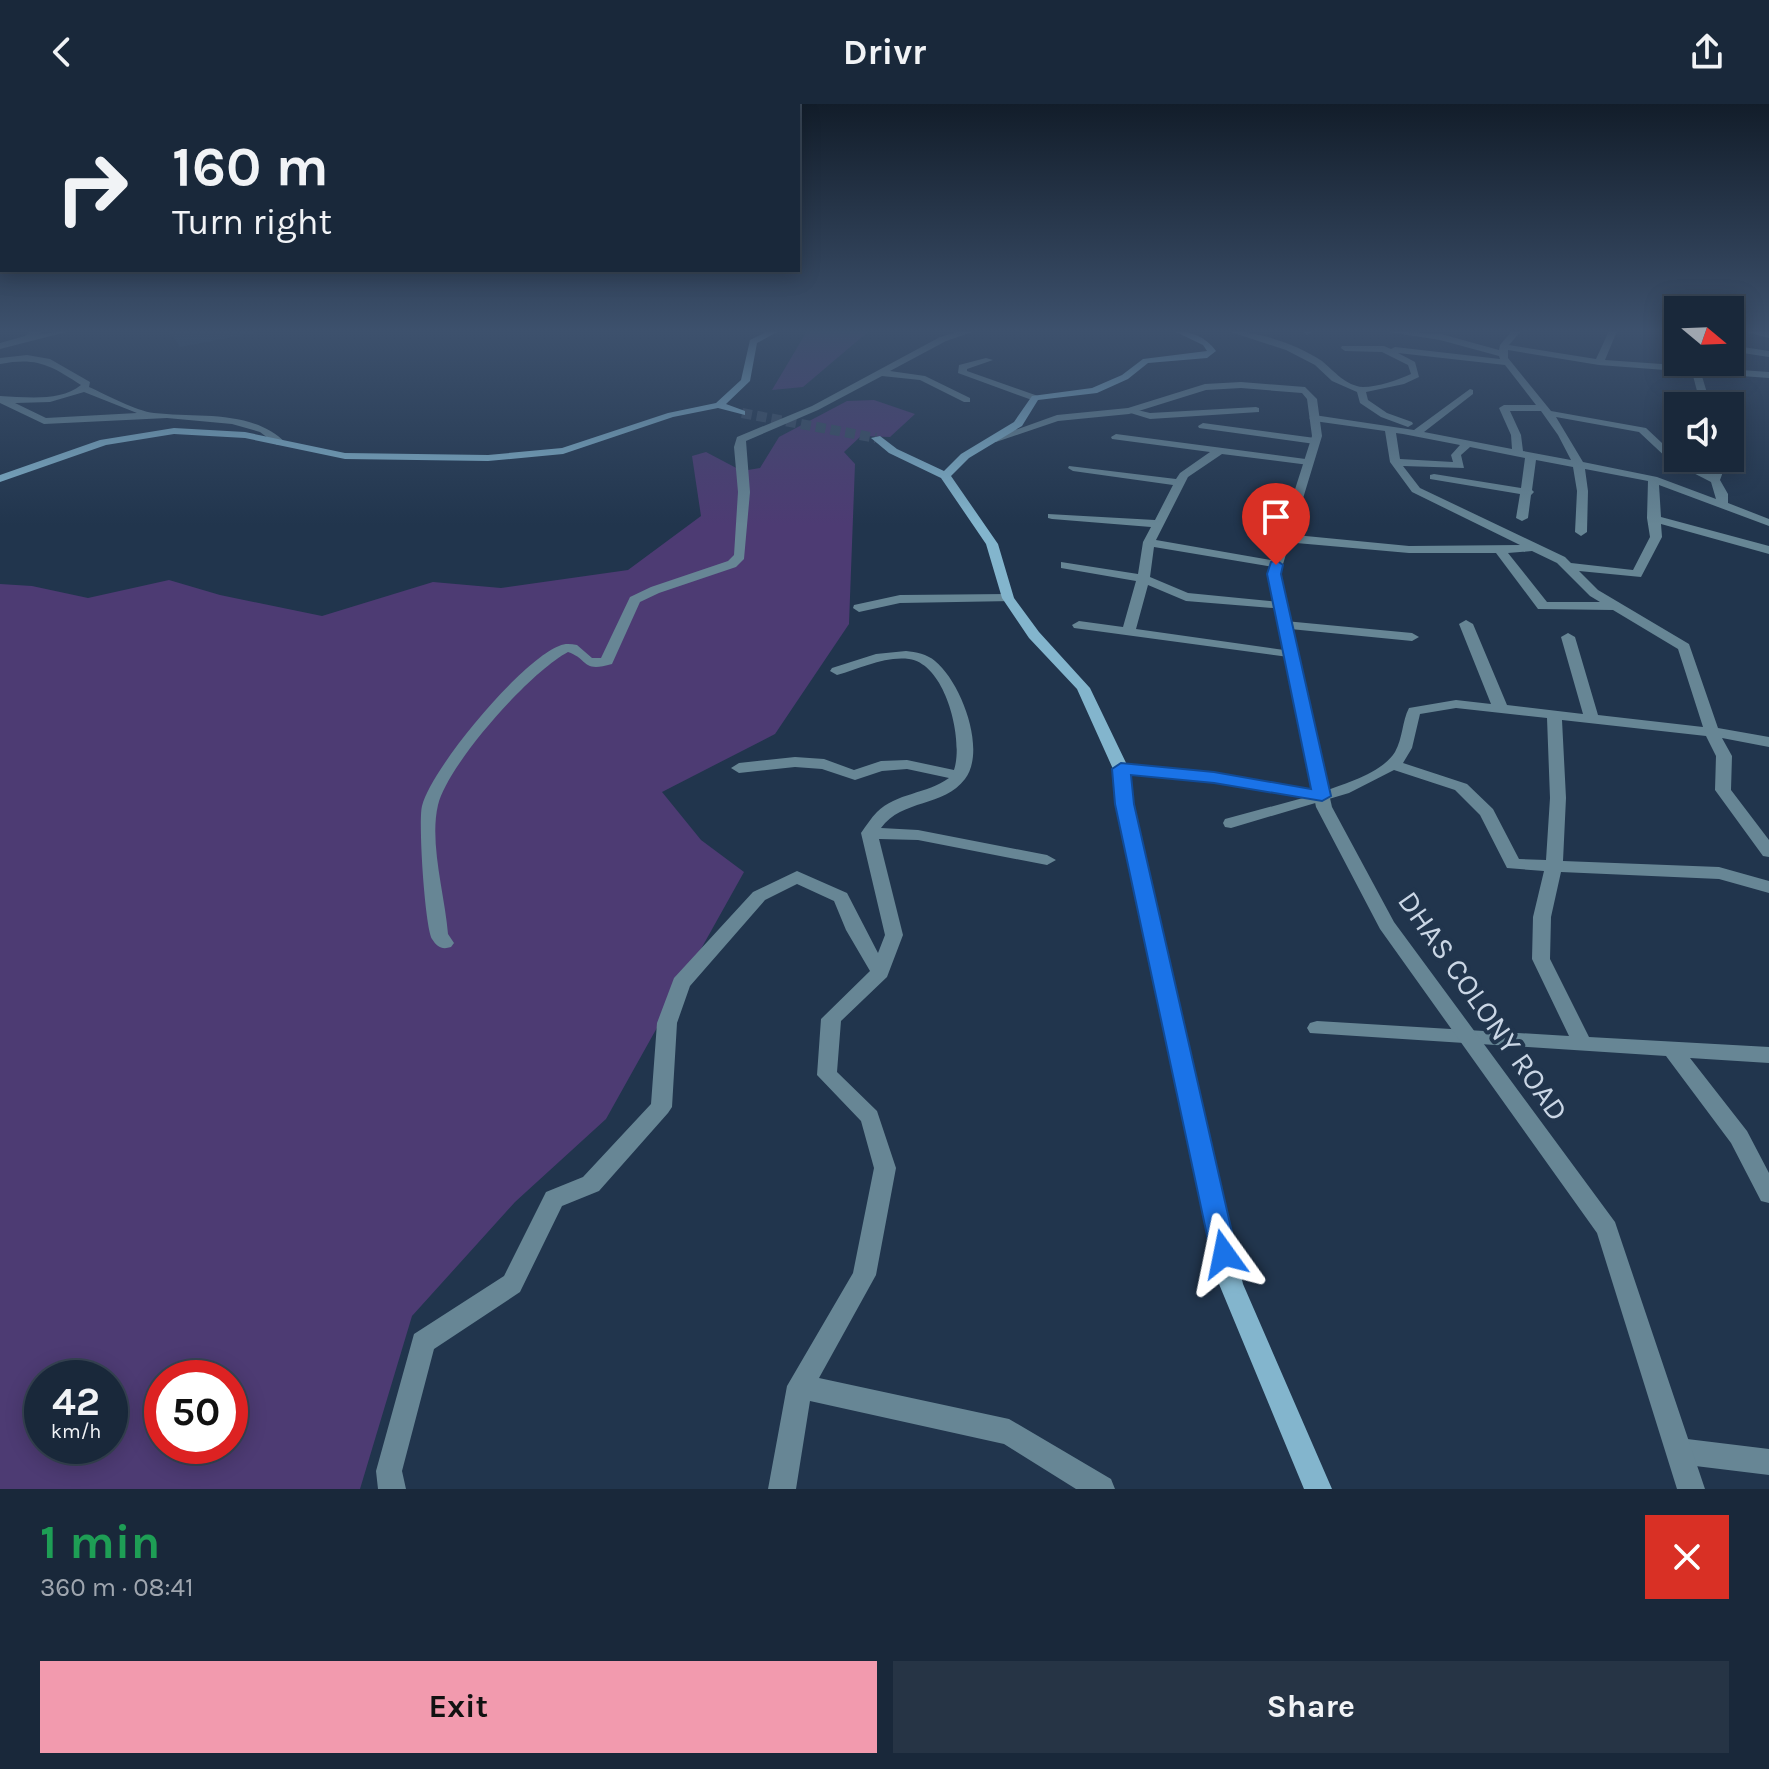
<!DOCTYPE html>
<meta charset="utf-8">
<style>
body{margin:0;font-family:Karla,sans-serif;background:#263445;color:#f1f3f6;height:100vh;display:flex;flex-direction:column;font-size:30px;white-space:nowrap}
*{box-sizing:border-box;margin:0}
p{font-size:26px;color:#9fa6af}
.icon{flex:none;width:44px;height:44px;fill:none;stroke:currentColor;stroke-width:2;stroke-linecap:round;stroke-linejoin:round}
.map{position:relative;height:1385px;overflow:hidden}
.side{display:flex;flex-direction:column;background:#19283a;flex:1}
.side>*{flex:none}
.top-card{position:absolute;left:0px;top:0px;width:800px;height:168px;box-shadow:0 4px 20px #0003,0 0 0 2px #374454;background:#19283a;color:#f1f3f6;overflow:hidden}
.needle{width:52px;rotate:109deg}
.controls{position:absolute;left:1664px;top:192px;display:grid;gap:16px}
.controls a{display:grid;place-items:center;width:80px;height:80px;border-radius:0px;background:#19283a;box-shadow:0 4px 20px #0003,0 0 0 2px #374454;font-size:40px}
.speed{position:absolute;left:24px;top:1256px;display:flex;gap:16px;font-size:40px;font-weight:700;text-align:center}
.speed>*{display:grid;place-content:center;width:104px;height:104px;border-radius:50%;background:#19283a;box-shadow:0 4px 20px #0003,0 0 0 2px #374454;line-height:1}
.speed small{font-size:20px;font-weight:400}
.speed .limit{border:12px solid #d22;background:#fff;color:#111}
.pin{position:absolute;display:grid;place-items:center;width:68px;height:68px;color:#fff;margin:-82px -34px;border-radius:50% 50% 50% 0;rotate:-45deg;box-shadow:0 0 8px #0007}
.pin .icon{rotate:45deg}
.me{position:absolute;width:88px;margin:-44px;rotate:348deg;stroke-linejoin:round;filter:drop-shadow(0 0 6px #0008)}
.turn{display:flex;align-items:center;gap:28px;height:168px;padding:0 40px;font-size:36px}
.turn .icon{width:104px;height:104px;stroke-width:2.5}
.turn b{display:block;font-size:56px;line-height:68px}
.round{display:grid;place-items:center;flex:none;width:84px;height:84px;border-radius:0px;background:#263445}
.overview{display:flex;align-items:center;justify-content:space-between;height:136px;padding:0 40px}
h1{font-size:48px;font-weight:700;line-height:60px;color:#1e9e55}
.primary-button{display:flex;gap:16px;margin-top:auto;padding:16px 40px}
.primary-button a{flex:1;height:92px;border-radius:0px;background:#f29aae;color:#111;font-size:32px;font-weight:700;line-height:92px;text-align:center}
.primary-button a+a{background:#263445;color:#f1f3f6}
header{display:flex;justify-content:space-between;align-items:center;height:104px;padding:0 40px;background:#19283a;font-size:36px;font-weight:700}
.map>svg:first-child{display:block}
.built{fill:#28415d}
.green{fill:#4d3b73;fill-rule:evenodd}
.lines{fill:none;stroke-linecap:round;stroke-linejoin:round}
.secondary-tunnel{stroke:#3a4d64;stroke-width:10;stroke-dasharray:10 5;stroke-linecap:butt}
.minor{fill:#678695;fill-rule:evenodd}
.tertiary{fill:#678695;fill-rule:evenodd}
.secondary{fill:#83b5cd;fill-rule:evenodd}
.route{fill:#1a73e8;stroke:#114b97;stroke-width:2}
.labels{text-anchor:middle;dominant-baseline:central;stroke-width:8;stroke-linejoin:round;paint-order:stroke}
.street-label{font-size:30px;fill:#cad6e5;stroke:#21354d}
</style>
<header><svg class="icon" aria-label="back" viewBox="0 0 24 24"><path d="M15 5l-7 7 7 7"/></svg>Drivr<svg class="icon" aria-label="share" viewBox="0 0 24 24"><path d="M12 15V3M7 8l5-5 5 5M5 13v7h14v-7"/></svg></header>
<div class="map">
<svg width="1769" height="1385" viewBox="0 0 1769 1385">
<rect width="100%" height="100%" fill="#21354d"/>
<path class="built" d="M168 227H265L180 243Z"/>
<path class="green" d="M807 227H869L803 283 772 286Z
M874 296 915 310 890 333 861 332 844 348 855 360 849 520 775 630 662 688 701 736 744 768 606 1015 515 1098 412 1212 360 1385H0V480L32 482 88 494 169 476 220 491 322 512 433 478 501 484 628 466 701 412 692 352 706 348 742 367 760 364 779 333 847 297ZM42 1274H110V1342H42ZM162 1274H230V1342H162Z"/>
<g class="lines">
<path class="secondary-tunnel" d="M742 309 876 334"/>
<path class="minor" d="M31 227H41L39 230 70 227 0 245V239L25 232Z
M961 227H975L946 237 890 267 925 272 970 294V298H964L920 276 882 272 818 306 746 337 750 388 744 455 736 463 659 489 640 498 612 560C581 569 589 555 568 548 530 568 448 660 438 701 429 739 445 791 448 830L454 839 451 843C442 846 437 843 432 835 425 822 418 718 422 702 432 663 522 556 559 542 565 539 571 540 577 541L592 554H601L630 493 651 483 728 457 734 451 738 388 734 343 737 333 812 302 940 233Z
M1228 227C1257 227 1297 240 1322 257 1334 267 1346 282 1363 283 1378 283 1398 276 1411 270L1408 261 1382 248 1345 247 1341 244 1342 242H1384L1391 245 1395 243 1500 255 1499 252 1440 236 1383 227 1441 230 1499 246 1500 241 1512 227H1521L1509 241 1596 255 1609 227H1617L1605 256 1690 262 1691 258H1697L1699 263 1769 268V274L1701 269 1711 302H1701L1692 268 1599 261 1508 246V254L1551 307 1646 324 1678 354 1712 369 1718 354H1728L1720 376 1728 390V399L1769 415V422L1659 381 1661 413 1769 442V450L1661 420 1662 433 1641 473 1579 467 1598 486 1689 540 1718 624 1769 633V643L1722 634 1732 652 1731 686 1769 736V753L1763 752 1715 686 1716 652 1706 632 1562 616 1566 694 1563 757 1719 763 1769 777V789L1719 775 1561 768 1551 813 1550 855 1589 933 1769 943V959L1690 954 1747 1027 1769 1069V1099L1761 1097 1731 1039 1666 952 1310 929 1307 924 1310 919 1317 917 1569 932 1532 855 1533 813 1544 767 1507 764 1480 711 1455 686 1394 666 1349 689 1231 724 1225 723 1223 719 1225 715 1303 694 1214 679 1121 670 1113 665 1121 660 1214 669 1322 688C1344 680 1382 669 1395 648 1403 634 1402 617 1409 604L1456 596 1491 600 1459 520 1466 516 1473 520 1507 601 1583 610 1561 533 1568 529 1575 533 1598 611 1703 623 1678 545 1613 506 1538 505 1496 449H1409L1285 438 1279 434 1285 430 1409 442 1520 441 1412 388 1390 358 1385 327 1314 317 1309 314 1314 311 1414 326 1470 285 1473 286V290L1424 328 1512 345 1511 331 1499 304 1504 301H1536L1505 261 1398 249 1415 258 1419 273 1404 280 1366 288 1368 296 1387 309 1412 318 1413 320 1408 323 1381 313 1360 299 1357 288 1332 277 1315 261 1286 246ZM1510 307H1541L1558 331 1571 356 1523 347 1521 331ZM1556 313 1639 328 1670 357 1711 378 1716 395 1657 373 1583 358ZM1396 329 1403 330 1460 341 1451 351 1453 358 1400 355ZM1470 343 1525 354 1521 384 1434 370 1430 371V375L1520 390 1516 414 1522 417 1528 414 1531 391 1534 388 1532 386 1536 356 1573 363 1577 387 1575 428 1581 432 1587 428 1588 387 1585 365 1648 377 1647 414 1650 433 1633 466 1571 459 1565 453 1420 384 1403 362 1464 364 1461 351ZM1532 447 1557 459 1590 492 1600 498H1547L1508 449ZM1456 604 1547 614 1550 694 1546 756 1519 755 1493 705 1467 680 1403 659 1412 644 1420 610Z
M1303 227H1311V228L1307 231Z
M1743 227 1769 228V234Z
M1730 241 1769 247V253L1730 247Z
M27 251 50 255 90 278 89 283C107 291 136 307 154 309 198 314 252 305 286 339L277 341 260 328 232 320 167 314 44 320 0 299V292C26 293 60 298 81 281 50 261 37 253 0 260V254ZM84 288 137 309 46 314 15 299 50 298Z
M986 254 993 256 967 265V267L1038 292V296H1032L958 269 959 261Z
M1256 303 1259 304V308L1150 315 1124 307 1129 304 1150 309Z
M1203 319 1315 334 1320 337 1315 340 1199 324 1198 322Z
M1116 330 1313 356V360L1309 361 1222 350 1188 373 1156 436 1276 457 1282 461 1280 464 1154 443 1150 473 1188 489 1281 498 1286 499V505L1186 497 1148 481 1136 525 1291 547 1296 548 1298 551 1296 554 1074 524 1072 521 1079 517 1123 523 1136 477 1061 464V458L1138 470 1143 438 1151 423 1052 415 1048 414V410L1155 416 1173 381 1073 367 1068 364 1069 362 1176 375 1180 369 1210 348 1112 335 1111 333Z
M1008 490 1014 494 1013 497 900 499 859 508 853 504 854 501 900 491Z
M1285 517 1412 529 1419 533 1412 537 1280 524 1278 521Z
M906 547C916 548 927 550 935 557 961 578 987 646 965 675 944 703 902 695 881 724L918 726 1047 751 1056 756 1047 761 918 736 879 735 903 831 887 873 841 917 837 968 877 1007 896 1064 876 1171 819 1274 1009 1315 1111 1375 1115 1385H1076L1004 1340 810 1297 796 1385H768L787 1282 853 1169 874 1064 861 1017 817 971 821 915 870 867 846 826 834 797 797 780 765 796 690 882 677 919 672 1003 668 1009 599 1087 562 1102 520 1188 434 1245 402 1367 406 1385H378L376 1367 414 1230 504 1172 546 1088 583 1073 651 1000 657 919 674 874 753 788 797 767 847 789 878 849 885 831 861 729C866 722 871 714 877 708 896 689 927 690 949 674L907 665 882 667 855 676 822 665 795 663 739 669 731 664 739 659 795 653 824 655 854 666 881 657 907 656 954 666C964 636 946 560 909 555 884 552 860 565 837 571L830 567 832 564 876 550Z
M1679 1334 1769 1345V1371L1679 1360 1670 1356 1666 1347 1670 1338Z"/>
<path class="tertiary" d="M1241 278 1305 283 1317 295 1322 332 1280 470 1332 703 1394 818 1615 1118 1705 1385H1677L1597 1129 1380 825 1316 703 1268 470 1312 332 1307 295 1302 289 1241 284 1206 286 1129 310 1058 317 996 338 987 336 1057 311 1128 304 1205 280Z"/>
<path class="secondary" d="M768 227H779L757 239 750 277 726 300 745 307V311L718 304 673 313 563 350 488 357 345 355 245 334 174 330 106 341 0 378V371L100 336 174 324 245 328 345 349 488 351 562 344 668 309 716 299 741 276 750 236Z
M1174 227C1191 227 1206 233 1216 247L1207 254 1148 259 1128 275 1097 289 1038 296 1022 322 969 354 951 372 998 440 1014 494 1039 528 1090 584 1129 665 1133 700 1243 1180 1332 1385H1304L1219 1180 1117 700 1113 665 1077 585 1029 534 1002 494 986 440 941 374 889 349 871 334 880 332 897 345 944 367 961 350 1014 318 1032 292 1092 284 1122 271 1143 255 1207 247 1203 241Z"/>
</g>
<linearGradient id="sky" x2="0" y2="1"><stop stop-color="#121d2a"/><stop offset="0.54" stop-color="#3d516d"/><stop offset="1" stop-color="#3d516d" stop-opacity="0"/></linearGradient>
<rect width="1769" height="421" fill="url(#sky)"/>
<path class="route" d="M1276 456 1283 461 1281 470 1331 692 1322 697 1214 679 1131 671 1134 700 1237 1150 1233 1158 1224 1162 1215 1158 1211 1150 1115 700 1112 665 1121 659 1214 668 1311 685 1267 470 1271 458Z"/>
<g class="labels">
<g class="street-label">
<text transform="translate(1483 902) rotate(55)">DHAS COLONY ROAD</text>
</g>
</g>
</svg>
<div class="controls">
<a><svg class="needle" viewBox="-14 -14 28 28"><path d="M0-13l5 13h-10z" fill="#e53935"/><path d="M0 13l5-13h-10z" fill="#9fa6af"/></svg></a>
<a><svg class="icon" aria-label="sound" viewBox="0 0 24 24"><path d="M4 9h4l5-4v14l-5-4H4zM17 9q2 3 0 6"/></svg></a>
</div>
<div class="speed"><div>42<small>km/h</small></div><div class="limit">50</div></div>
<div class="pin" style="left:1276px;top:461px;background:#d93025"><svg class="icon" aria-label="arrive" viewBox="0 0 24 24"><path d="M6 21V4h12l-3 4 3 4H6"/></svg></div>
<svg class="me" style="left:1224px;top:1150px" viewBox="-20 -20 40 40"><path d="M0-17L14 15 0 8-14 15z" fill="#1a73e8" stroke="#fff" stroke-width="4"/></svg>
<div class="top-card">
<div class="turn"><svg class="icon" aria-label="right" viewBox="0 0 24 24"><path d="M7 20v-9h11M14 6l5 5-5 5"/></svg><div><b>160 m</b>Turn right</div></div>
</div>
</div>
<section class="side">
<div class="overview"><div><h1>1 min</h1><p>360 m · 08:41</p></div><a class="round" style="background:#d93025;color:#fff"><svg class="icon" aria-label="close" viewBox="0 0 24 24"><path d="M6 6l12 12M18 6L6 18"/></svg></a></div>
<div class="primary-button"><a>Exit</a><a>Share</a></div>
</section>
